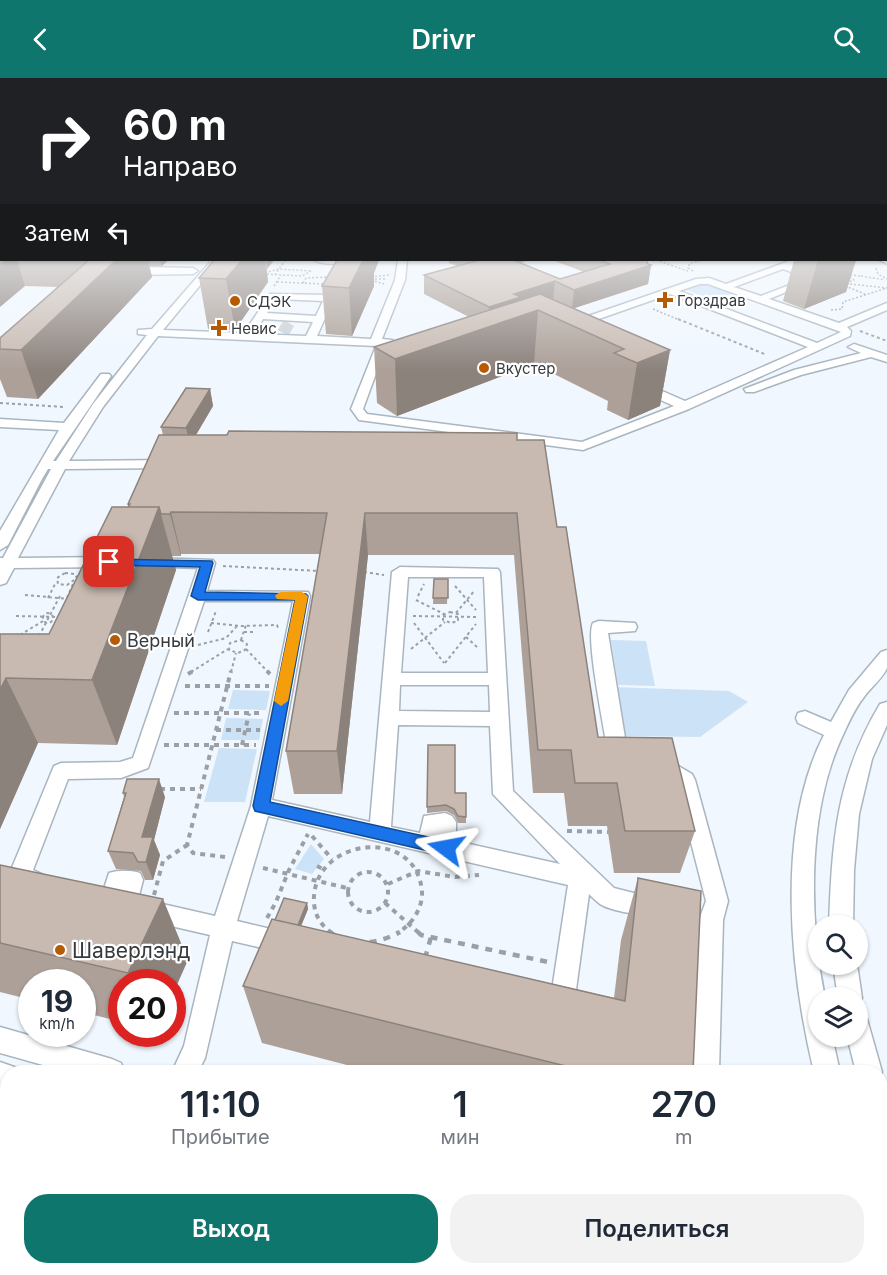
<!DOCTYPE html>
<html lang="ru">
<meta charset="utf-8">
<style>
body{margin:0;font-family:Inter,sans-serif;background:#f2f2f3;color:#1f2937;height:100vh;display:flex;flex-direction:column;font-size:22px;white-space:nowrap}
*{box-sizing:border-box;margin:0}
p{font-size:20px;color:#747a83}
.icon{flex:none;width:33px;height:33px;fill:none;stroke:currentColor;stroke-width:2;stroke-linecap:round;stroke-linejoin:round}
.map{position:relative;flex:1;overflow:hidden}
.side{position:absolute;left:0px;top:987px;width:888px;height:210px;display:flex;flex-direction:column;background:#fff;border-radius:24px 24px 0 0;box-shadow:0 2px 4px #0004}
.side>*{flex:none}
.hud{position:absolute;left:0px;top:0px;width:888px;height:183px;box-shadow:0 2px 4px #0004;background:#202124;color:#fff;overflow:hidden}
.controls{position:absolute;left:808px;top:837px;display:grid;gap:12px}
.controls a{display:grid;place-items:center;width:60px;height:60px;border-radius:50%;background:#fff;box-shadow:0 2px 4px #0004;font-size:30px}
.speed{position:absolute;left:18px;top:891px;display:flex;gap:12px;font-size:30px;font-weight:700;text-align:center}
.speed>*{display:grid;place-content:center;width:78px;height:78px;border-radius:50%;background:#fff;box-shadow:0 2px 4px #0004;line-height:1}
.speed small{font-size:15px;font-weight:400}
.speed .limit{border:9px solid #d22;background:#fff;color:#111}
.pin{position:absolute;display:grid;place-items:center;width:51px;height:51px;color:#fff;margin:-26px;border-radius:12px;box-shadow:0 3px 9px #0006}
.me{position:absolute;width:66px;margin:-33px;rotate:283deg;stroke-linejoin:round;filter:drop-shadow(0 0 4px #0008)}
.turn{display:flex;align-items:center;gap:21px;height:126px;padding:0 24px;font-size:27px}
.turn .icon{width:78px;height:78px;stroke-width:2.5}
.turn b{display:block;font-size:42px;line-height:51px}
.then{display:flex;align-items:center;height:57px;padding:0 24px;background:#0003;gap:12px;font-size:22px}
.eta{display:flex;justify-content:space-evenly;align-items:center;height:102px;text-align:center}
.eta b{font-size:36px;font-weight:600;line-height:42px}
.action{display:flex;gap:12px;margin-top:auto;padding:12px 24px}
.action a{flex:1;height:69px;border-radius:24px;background:#0f766e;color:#fff;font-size:24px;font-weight:600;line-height:69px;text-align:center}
.action a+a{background:#f2f2f3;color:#1f2937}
header{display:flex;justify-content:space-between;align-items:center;height:78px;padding:0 24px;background:#0f766e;color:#fff;font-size:27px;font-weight:600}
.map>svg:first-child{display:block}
.green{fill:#cce2f7}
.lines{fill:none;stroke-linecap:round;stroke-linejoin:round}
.minor-tunnel{stroke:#cbd1d8;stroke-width:12;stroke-dasharray:12 6;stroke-linecap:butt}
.minor-casing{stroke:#a9b5bf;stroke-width:3}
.path-far3{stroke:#9aa0a6;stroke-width:1.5;stroke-dasharray:2 2;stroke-linecap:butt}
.path-far2{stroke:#9aa0a6;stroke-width:2;stroke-dasharray:3 3;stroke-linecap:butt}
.path-far1{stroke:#9aa0a6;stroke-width:4;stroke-dasharray:5 5;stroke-linecap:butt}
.path{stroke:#9aa0a6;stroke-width:4.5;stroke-dasharray:7 7;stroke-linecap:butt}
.minor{fill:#fff;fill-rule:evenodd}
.path-bridge{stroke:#9aa0a6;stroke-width:1.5;stroke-dasharray:2 2;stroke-linecap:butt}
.wall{fill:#aca098}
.shaded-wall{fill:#8c827c}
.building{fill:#c8bab1;stroke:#8c827c;stroke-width:1.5}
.route{fill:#1a73e8;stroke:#114b97;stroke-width:1.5}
.slow{fill:#f59e0b}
.poi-dot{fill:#b75b03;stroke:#fff;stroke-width:2}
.labels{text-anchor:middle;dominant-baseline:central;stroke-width:4.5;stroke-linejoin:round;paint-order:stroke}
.far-poi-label{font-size:15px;fill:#363b3f;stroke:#fff;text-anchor:start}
.poi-label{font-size:18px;fill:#363b3f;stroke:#fff;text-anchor:start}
.near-poi-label{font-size:21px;fill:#363b3f;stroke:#fff;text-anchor:start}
</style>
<header><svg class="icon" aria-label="back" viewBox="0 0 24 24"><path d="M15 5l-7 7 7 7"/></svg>Drivr<svg class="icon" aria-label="search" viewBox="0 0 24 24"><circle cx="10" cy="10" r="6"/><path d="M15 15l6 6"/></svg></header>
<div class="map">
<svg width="887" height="1197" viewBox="0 0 887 1197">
<rect width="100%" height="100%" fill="#f0f7fe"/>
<path class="green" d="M701 206 733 215 714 223 687 212Z
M611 562 646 563 655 608 618 607Z
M612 609 729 613 748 624 700 659 620 658Z
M233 612 270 613 266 632 228 631Z
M226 640 263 641 259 662H221Z
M219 670 257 671 245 724H204Z
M311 766 324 781 312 796 295 791Z"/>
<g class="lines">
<path class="minor-tunnel" d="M283 255 289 245"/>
<g class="minor-casing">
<path id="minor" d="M0 148H2L0 154Z
M886 180 887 186 879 182H886Z
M212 182H221L163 252 244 255 270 216 329 217 334 220 317 258 371 261 395 202 398 182H407L405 202 382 261 392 262 397 265 396 267 386 268 363 331 367 336 582 364 674 328 636 311V305H644L685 323 808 269 670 216 576 249H568V245L696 201 709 200 726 206 792 182 798 184 792 188 815 195 818 201 769 221 839 245 887 225V232L847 249 851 253 850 258 689 331 583 372 359 342 351 331 376 268 158 258 103 329 69 383 171 382 178 386 171 390 65 391 18 480 110 479 118 484 110 489 14 490 6 505 0 507V480H3L51 391H48L42 401 8 467 0 472V453L59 352 0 349V341L64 345 101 296H109L111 298 53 383H56L93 326 147 257 138 256V252L152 251ZM783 191 808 200 761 218 734 209ZM700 206H708L841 254 817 265 679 213ZM277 221 323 223 316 238 267 235ZM263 241 313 244 306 258 254 256Z
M314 182H350C342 187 322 187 314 182Z
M147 189 193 190 198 193 193 196 128 197 123 194 128 191Z
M854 266 887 277V284L871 279 801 297 754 314H746L744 311 794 292 861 275 848 269Z
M150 480 213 482 215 485 207 513 308 514 310 518 272 722 370 744 392 494 400 489 498 491 500 494 513 713 614 810 661 822 664 829 661 836C650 840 610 833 600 826 596 823 592 819 589 816L575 919 572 927 552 937 543 933 540 925 543 917 552 912 568 807 268 738 237 843 296 857 300 865 296 873 288 876 232 863 205 980 198 994H172L184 968 210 857 145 842 137 839 134 833 125 837 116 831 111 833 103 830 100 823 109 795C118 792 131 792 140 795L143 802 137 825 145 822 215 838 251 728 293 523H204L148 690 121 700 68 701 33 792 48 799 51 806 48 813 40 816 18 808 11 792 54 688 61 685 120 684 133 680 198 490 144 488 142 485 144 482ZM408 499H484L488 595H401ZM400 607H489L490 634 399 633ZM398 647 490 648 493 716 560 786 456 763V744L452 738 445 735 424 738 420 755 391 749Z
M599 543 635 545 637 549 635 553 608 555 626 666 635 669 638 674 635 679 628 681 610 675 607 670C604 649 585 558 593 545Z
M887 572C887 577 887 586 887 590 883 600 870 610 864 619 855 630 848 646 842 659 807 735 809 840 825 920H819V958H832L840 994H814C790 894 775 752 824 657L798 645 796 640 798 635 805 633 831 644 849 612 881 574Z
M887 624V647L872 681 859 736 854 792 853 848H829C832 764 836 700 880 626Z
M663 679 692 696 695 702 728 823 723 842 719 994H693L699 842 706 823 676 706 656 692 653 687 656 682Z
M833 886H857L862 920 859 928 858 920H838Z
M858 937 867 941 882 994 880 998V994H856L847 958H858Z
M0 949 112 981 121 985 125 994H68L0 975Z
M0 984 17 990 19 994H8V1012L0 1010Z
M880 1014 887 1016V1060L880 1057Z
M880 1171 887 1174V1197H869L866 1190H880Z
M395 1190H425L424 1197H394Z
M707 1190H758L761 1197H710Z"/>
</g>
<path class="path-far3" d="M656 182 688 193
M876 190 878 196 887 201
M693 193 688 190 690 185 704 182
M265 195 278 191 311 193
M263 196 302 198 311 193
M275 197 285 182
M861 198 885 202
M371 199 389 197
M371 201H385
M371 202 384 206
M277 204 326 206
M303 205 306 200 331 199
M846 205 854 202 848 198
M850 206 887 210
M274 208 281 197
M845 208 867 217
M653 231 682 243
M831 232 842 231 843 224 887 210"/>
<path class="path-far2" d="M678 241 767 277
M860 253 887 263
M0 325 64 329
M223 488 319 493
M364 494 384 497
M65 495 75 496 77 500 67 507 58 506 57 500Z
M455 508 476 532
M25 517 70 521
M418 518 424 506
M48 520 56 504
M67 520 73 506
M416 522 444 536
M450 534 458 536V543L451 545 443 542V537Z
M456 535 475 512
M43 540a5 5 0 1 1 10 0a5 5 0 1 1-10 0Z
M16 538 59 539
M413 538 478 539
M211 545 241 548 277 547 278 550
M414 545 444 585
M208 554 216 533
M244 554H253
M20 557 43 543
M39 558 60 518
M466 559 478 570
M241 562 247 566 245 572 238 575 229 572 230 565Z
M241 562 246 547
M198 567 226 560 238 547
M246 571 268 594
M411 571 445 544
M445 585 476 546
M191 594 228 571
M231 594 236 575"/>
<path class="path-far1" d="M267 593 270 596
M188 596 193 593
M185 608H269
M174 635H260
M216 652H260
M164 667H256
M242 667 249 635
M160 711H201
M567 753 608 754
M312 758 332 781
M225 779 193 775 187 767 231 593
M317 788 323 791
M263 790 347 810
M348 814a20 20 0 1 1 40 0a20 20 0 1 1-40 0Z
M388 806 418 793 455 799 479 797
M154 817 163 783 187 767
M385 825 419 855
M267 840 276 824 289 792 308 756
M332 855C322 848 315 839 314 825 310 760 417 746 422 814 423 830 411 848 397 855"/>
<path class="path" d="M330 854C351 870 378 866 400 854
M418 854 421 857 548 884
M425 880 431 859
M802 1190V1194"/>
<use href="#minor" class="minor"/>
<path class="path-bridge" d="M850 197 861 198"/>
</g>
<path class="wall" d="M0 126H2V140L0 141Z
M886 126H887V176H886Z
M2 182H168L162 188H149L152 199 38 321 7 319 0 301V260L58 209 25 208Z
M214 182H274L267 191 268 204 235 252 208 251 199 200Z
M337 182H379L374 195V208L352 258 326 256 322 208Z
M449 182H529L520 184 560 201 584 194 552 182H646L648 186 651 187 648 206 573 230 670 272 660 328 628 342 607 332 608 323 534 286 397 338 377 325 374 269 469 239 424 216V197L457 188 449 185Z
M794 182H856L846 214 804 231 783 223Z
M210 311 213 328 196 357 517 362 557 449 598 659 695 753 680 795H614L607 748H568L564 715H533L514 477H368L342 716H294L286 673 320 476H181V478H172L176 492 117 667 38 665 0 751V556H49L128 429V426L163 357 161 349Z
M434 501H448L447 526H433Z
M428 667 455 715H466V745H458L454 737 446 733 427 735Z
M123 715 165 719 154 762 160 777 153 802H145L141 793 116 791 108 773 124 719Z
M0 787 188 882 172 904H122V944L82 934V904H32V922L0 914Z
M638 800 693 994H374L262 965 243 908 275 842 307 825 308 831 301 848 614 920 621 862Z"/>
<path class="shaded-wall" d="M2 172V182H17L25 208 0 229V173Z
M116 182H148L152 199 38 321 21 272Z
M160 182H168L162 188Z
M242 182H265L268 204 235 252 226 201Z
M266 182H274L267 191Z
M363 182H379L374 195V208L352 258 349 210Z
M476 182H529L476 197Z
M818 182H856L846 214 804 231Z
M651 187 648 206 572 231 574 212Z
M555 203 553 222 488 248 489 229 514 216Z
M538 232 534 286 397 338 395 281Z
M670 272 660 328 628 342 637 285Z
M210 311 213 328 190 367 186 350Z
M159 429 176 492 117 667 92 602Z
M171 434 181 476V478L170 436Z
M365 435 368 477 342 716 337 673Z
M6 600 38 665 0 751V612Z
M159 701 165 719 154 762 160 777 153 802 146 784 142 759Z
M163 821 188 882 172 918V904H132L128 895Z
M307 825 308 831 299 853 298 847Z"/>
<path class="building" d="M886 126H887V152H886Z
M2 154V172L0 173V155Z
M89 182H116L21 272 0 271V260Z
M214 182H242L226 201 199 200Z
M337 182H363L349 210 322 208Z
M480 182H513L560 201 610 186 599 182H646L648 186 651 187 574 212 555 203 514 216 521 219 489 229 424 197Z
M540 216 670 272 637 285 614 275 624 271 538 232 395 281 374 269Z
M186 310 210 311 186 350 161 349Z
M229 353 517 355V362H544L557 449H566L598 659 672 660 695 753H625L617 705H575L571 672H538L517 435H365L337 673H286L327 435 171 434 170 436H161L159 429H128L130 426H128L159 357H227Z
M112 429H159L92 602 6 600 0 612V556H49Z
M434 501H448V520H433Z
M428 667H455V715H466V739L458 738 454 731 446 727 427 729Z
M127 701H159L142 759H153L146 784H138L133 775 108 773 126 715H123Z
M0 787 163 821 128 895 0 865Z
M638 800 701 813 693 994H590L243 908 272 841 625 923Z
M284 820 307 825 298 847 275 842Z
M0 1168 8 1170V1190H67L90 1197H0Z"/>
<linearGradient id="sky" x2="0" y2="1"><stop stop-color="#85afd8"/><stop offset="0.43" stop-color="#f8fbff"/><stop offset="1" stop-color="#f8fbff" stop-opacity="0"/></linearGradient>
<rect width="887" height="293" fill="url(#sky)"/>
<path class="route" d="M109 481 212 483 213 485 205 514 306 516 308 518 270 724 446 763 451 765 454 770 451 775 446 777 255 733 253 728 295 522H198L191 518 200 489 105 487V482Z"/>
<path class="slow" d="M281 514H302L308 518 288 623 281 628 274 623 295 522 277 521 275 518 277 516Z"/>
<g class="poi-dot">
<path d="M662 213h6v6h6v6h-6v6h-6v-6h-6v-6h6z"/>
<circle cx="235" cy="223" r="6"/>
<path d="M216 241h6v6h6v6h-6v6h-6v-6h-6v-6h6z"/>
<circle cx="484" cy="290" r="6"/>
<circle cx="115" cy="562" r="6"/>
<circle cx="60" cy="872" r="6"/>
</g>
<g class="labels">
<g class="far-poi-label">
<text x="677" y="222">Горздрав</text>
<text x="247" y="223">СДЭК</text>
<text x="231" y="250">Невис</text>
<text x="496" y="290">Вкустер</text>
</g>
<g class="poi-label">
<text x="127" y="562">Верный</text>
</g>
<g class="near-poi-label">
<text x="72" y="872">Шаверлэнд</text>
</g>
</g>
</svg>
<div class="controls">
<a><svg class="icon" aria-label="search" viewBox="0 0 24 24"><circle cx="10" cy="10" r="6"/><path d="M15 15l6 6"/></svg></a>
<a><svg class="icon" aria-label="layers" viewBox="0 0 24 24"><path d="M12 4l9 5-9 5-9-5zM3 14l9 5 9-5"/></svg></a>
</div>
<div class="speed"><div>19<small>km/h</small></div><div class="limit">20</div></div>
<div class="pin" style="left:109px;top:484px;background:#d93025"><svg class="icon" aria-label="arrive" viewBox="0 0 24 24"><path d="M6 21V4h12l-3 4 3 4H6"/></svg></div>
<svg class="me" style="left:446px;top:770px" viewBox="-20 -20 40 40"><path d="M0-17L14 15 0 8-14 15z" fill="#1a73e8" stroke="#fff" stroke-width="4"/></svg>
<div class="hud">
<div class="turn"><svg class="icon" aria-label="right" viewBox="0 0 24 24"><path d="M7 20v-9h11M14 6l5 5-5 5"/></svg><div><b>60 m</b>Направо</div></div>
<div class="then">Затем<svg class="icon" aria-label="left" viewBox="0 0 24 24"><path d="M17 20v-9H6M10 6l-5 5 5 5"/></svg></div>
</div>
<section class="side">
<div class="eta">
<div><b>11:10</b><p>Прибытие</p></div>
<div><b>1</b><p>мин</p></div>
<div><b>270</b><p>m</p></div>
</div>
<div class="action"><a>Выход</a><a>Поделиться</a></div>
</section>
</div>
